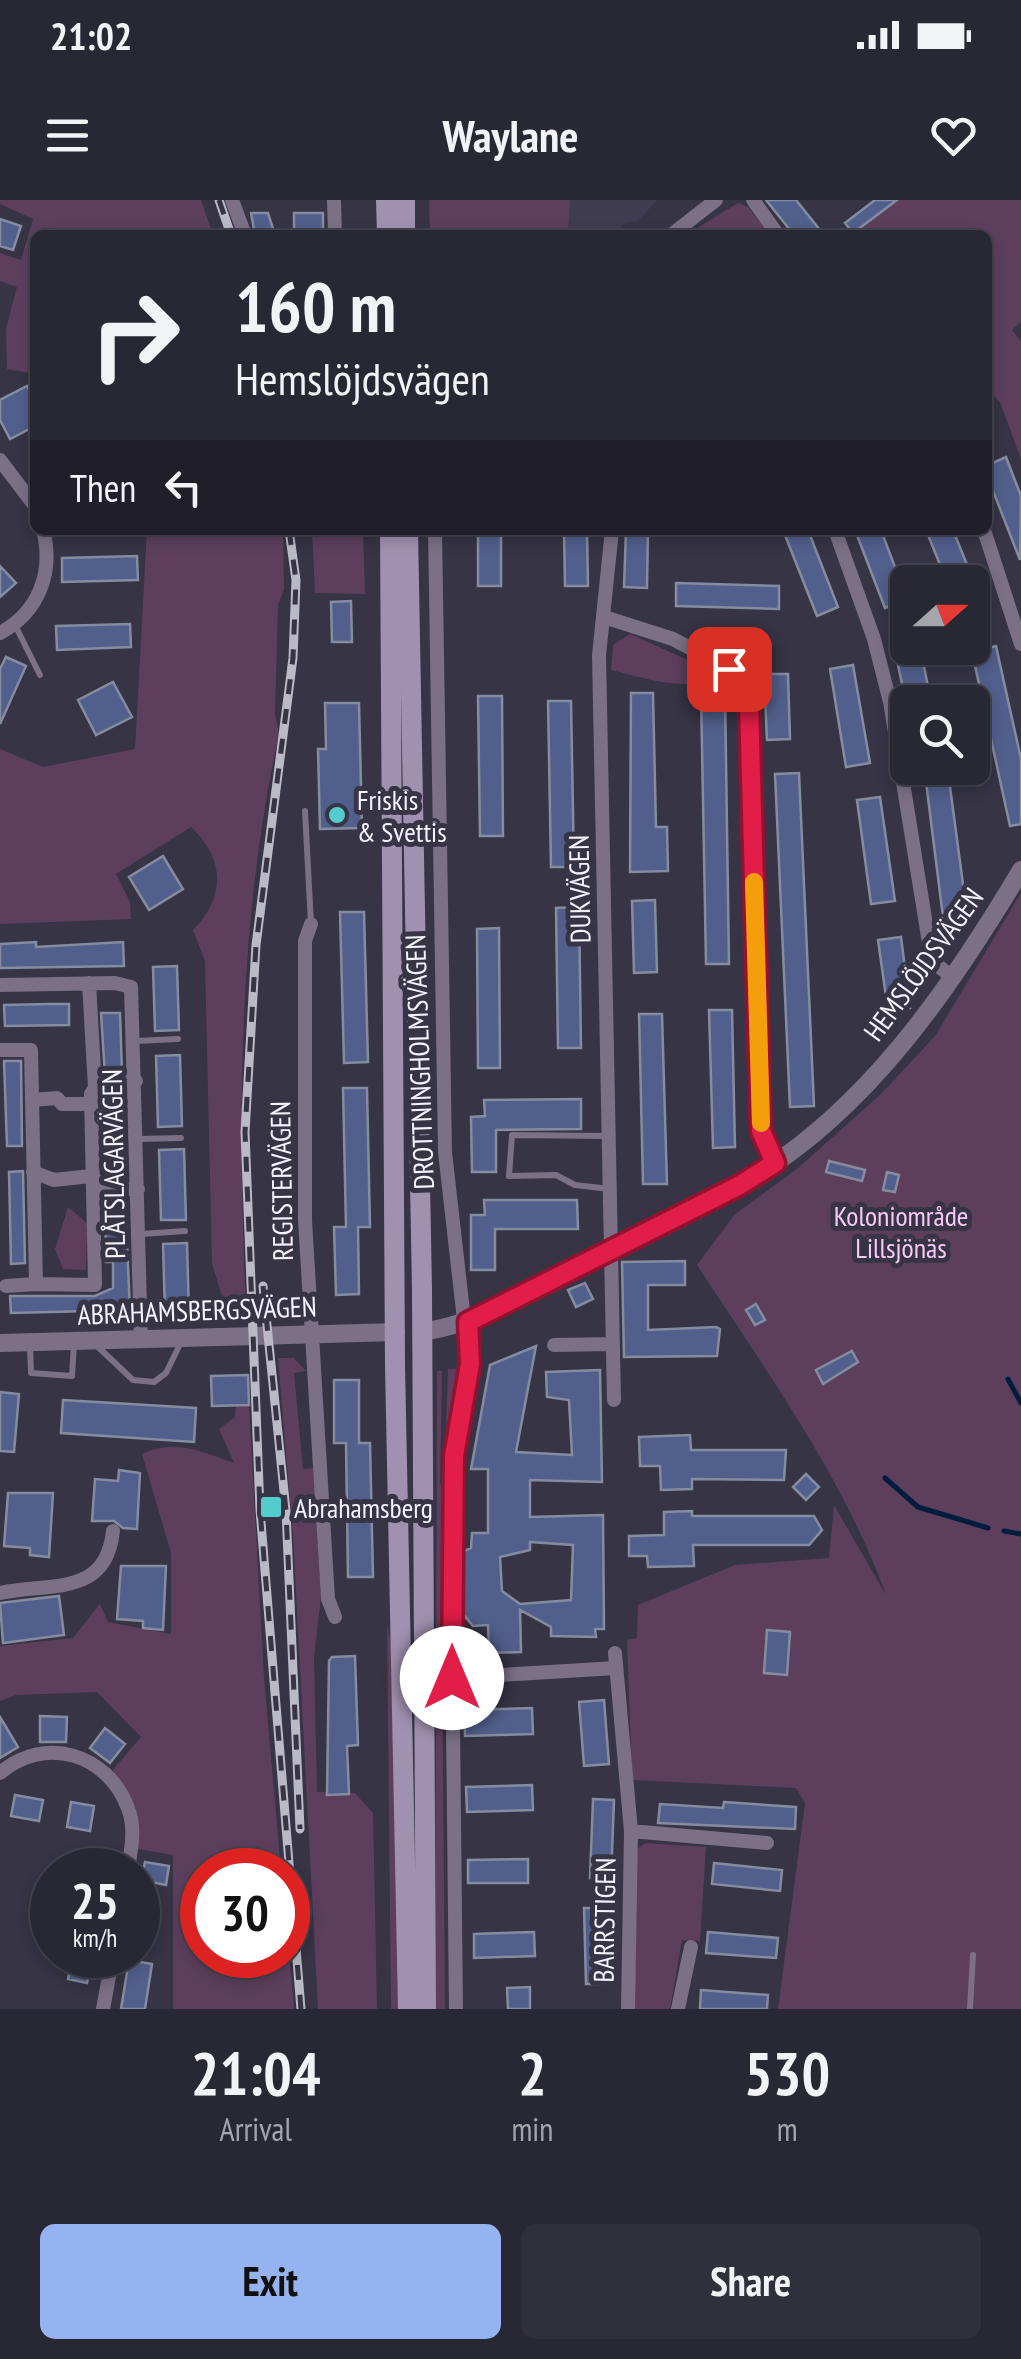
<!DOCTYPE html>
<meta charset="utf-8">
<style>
body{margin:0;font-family:"PT Sans Narrow",sans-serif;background:#302f3c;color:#f1f3f6;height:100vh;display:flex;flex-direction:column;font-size:38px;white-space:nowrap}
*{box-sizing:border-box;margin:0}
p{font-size:32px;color:#a5a5ac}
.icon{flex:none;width:55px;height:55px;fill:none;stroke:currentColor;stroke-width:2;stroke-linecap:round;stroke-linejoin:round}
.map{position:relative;height:1809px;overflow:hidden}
.sheet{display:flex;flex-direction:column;background:#282734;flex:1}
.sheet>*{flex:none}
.top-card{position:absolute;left:30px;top:30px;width:962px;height:305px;border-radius:15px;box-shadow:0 5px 15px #0003,0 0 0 2px #44444f;background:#282734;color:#f1f3f6;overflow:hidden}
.needle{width:65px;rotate:69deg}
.fabs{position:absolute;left:890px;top:365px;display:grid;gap:20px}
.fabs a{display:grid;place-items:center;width:100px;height:100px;border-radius:15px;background:#282734;box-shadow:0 5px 15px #0003,0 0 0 2px #44444f;font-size:50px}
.speed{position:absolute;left:30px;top:1648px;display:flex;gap:20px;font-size:50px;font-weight:700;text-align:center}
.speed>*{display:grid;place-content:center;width:130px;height:130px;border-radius:50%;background:#282734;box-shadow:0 5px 15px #0003,0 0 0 2px #44444f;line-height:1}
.speed small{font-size:25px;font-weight:400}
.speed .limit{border:15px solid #d22;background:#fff;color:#111}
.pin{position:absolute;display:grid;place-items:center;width:85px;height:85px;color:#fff;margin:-42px;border-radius:20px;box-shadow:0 5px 15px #0006}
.me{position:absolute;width:110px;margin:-55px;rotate:0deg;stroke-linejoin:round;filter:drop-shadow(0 0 8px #0008)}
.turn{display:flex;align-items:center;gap:35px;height:210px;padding:0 40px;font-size:45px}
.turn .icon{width:130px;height:130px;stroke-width:2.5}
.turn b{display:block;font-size:70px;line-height:85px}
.then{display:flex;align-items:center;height:95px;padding:0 40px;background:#0003;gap:20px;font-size:38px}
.eta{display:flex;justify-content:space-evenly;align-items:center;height:170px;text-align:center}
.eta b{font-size:60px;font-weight:700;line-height:70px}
.button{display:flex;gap:20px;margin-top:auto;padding:20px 40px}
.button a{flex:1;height:115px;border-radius:15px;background:#95b2f1;color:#111;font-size:40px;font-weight:700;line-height:115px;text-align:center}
.button a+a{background:#302f3c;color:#f1f3f6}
.status{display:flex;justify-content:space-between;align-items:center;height:70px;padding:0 50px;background:#282734;direction:ltr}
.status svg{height:28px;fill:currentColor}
header{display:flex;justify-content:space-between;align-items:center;height:130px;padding:0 40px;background:#282734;font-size:45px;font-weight:700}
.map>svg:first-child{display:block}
.built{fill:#403d53}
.green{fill:#5d3f5d}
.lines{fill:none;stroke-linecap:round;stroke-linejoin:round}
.stream{stroke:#001d3e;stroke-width:5}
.building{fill:#515f8c;stroke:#858c9f;stroke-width:2.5;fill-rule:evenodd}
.service{stroke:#7b7085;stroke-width:6}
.minor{stroke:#7b7085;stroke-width:14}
.tertiary{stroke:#7b7085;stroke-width:18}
.secondary{stroke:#a191b1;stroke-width:20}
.rail-casing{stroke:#bab9c6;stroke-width:9}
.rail{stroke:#363445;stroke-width:5;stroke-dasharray:15;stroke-linecap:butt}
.route-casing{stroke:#92132f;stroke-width:25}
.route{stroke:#e11d48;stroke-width:18}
.slow{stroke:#f59e0b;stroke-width:18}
.poi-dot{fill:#53cdcb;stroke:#363445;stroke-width:4}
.labels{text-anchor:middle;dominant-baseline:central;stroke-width:10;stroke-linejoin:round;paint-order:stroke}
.poi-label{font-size:28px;fill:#f4f3fe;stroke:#363445;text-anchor:start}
.street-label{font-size:28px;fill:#f4f3fe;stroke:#363445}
.park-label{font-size:28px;fill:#fac9f9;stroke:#363445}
</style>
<div class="status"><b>21:02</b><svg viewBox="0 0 49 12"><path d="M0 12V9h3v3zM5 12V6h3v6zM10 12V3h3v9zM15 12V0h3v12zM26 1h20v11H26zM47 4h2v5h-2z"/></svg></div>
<header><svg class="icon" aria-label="menu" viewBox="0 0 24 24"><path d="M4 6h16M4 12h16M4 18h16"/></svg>Waylane<svg class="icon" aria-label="heart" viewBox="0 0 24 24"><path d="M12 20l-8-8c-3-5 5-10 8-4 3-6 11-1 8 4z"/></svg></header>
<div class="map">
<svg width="1021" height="1809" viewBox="0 0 1021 1809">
<rect width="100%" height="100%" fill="#363445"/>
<path class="built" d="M570 0H657L638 21 625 23 612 35H568Z"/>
<path class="green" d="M0 0H201L213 35H35V174L7 169 6 129 17 87 0 81V53L21 60 33 19 0 4Z
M429 0H570L568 35H430Z
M897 0H1021V122L1012 130 1021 141V259L1000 202 988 190V35H851Z
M738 3 748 7 770 35H697L699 27Z
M147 330H283L284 389 278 405 275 514 279 534C237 724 238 921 246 1114L228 1117 212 1063 205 761 193 730C226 696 225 659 191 627L116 674 130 702 131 719 0 724V549L43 567 135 549Z
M312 330H363L365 394 315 393Z
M630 434 721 475C688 494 646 478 611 470L613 445Z
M1021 693V1809H778L805 1603 796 1588 632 1580 627 1440 637 1438 638 1405 735 1365 829 1358 834 1305 886 1395C843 1276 766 1171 697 1065L734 1015 798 968 881 894 935 836Z
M68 1007 87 1023 86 1070 63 1069 55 1049Z
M278 1158H294L306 1171 294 1173 303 1269 313 1268 321 1397 314 1457 317 1592 355 1593 373 1613 377 1809H318L293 1336Z
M448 1169H465L447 1238 446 1234Z
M437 1171H442L440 1284 446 1289 441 1326 445 1809H435Z
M236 1205H249L264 1478 281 1670H202V1755H288V1738L294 1809H173V1655L138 1649 136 1608 113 1570 141 1537 97 1492 16 1495 0 1501V1446L73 1438 100 1404 108 1422 171 1434V1353L142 1254C177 1238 201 1252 234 1263L219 1229 235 1217Z
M387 1424 394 1460 399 1809H391Z
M646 1643 706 1647 700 1741 682 1740 670 1809H631L635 1650Z"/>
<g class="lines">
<path class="stream" d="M1008 1179 1021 1203
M885 1278 918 1307 988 1328
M1004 1331 1021 1334"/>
</g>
<path class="building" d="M766 0H796L824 35H794Z
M875 0H897L853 33 845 23Z
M251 13H268L275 35H255Z
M294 13H323V35H294Z
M0 19 21 26 13 50 0 46Z
M27 186 35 200V226L10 239 0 220V200Z
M1006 257 1021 296 1020 360 988 278V265Z
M478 330H501V386H478Z
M564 330H587L588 386H565Z
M626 330H648L647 388 624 387Z
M783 330H808L838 407 817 416Z
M855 330H881L907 399 885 408Z
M926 330H953L974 382H947Z
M137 356 138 380 62 382V358Z
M0 366 16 383 0 397Z
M676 383 779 386V409L676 406Z
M351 401 352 442H332L331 402Z
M130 424 131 447 57 450 56 426Z
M996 446 1021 559V624L1010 626 972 452Z
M921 451 931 502H906L896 456Z
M6 457 26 466 0 524V469Z
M853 465 870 563 846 567 830 469Z
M764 474H788L790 539 767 540Z
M113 482 132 517 96 535 78 500Z
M701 492H725L729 764H706Z
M631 493H653L656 627H667L668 671 630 672Z
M478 496H502L503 636H480Z
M548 501H571L574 667H551Z
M325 503H359L362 628 320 629 318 549H326Z
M799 573 814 906 790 907 775 574Z
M949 579 968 722 944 725 926 582Z
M880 597 895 701 871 704 857 600Z
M163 656 183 689 149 710 129 677Z
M655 700 657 772 634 773 632 701Z
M579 707 581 848H558L556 708Z
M340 712H364L368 862 344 863Z
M499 728 500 868H478L477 729Z
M901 737 910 808 888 811 878 740Z
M36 742V747L123 742 124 766 0 768V744Z
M177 766 179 830 155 831 153 767Z
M50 804H69V825L5 826 4 805Z
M709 810H732L735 947 713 948Z
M101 813H120L122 873 105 876Z
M639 814H662L667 984H643Z
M180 855 182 926 158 927 156 856Z
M4 861H21L22 946H7Z
M343 888H367L370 1027H358L359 1094 336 1095 334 1027H346Z
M581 899V929L496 930V972H472L471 917 485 916 484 900Z
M102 906H122L124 970H104Z
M184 949 186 1020H161L159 950Z
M829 961 865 970 862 981 826 972Z
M23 971 25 1063 11 1064 9 972Z
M887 972 899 975 895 992 883 990Z
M105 1000H125L130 1110 11 1113 10 1096H95L113 1088V1062H106Z
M484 1000H577L578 1029H495V1070H471V1015H485Z
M187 1043 189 1114 165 1115 163 1044Z
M685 1061V1085H648V1130L716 1127 720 1129 717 1156 624 1157 622 1062Z
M585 1083 593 1099 576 1107 568 1090Z
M756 1104 765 1120 755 1125 746 1110Z
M536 1146 516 1252 572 1255 569 1200 547 1197 546 1172 600 1170 602 1282 530 1280V1317L603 1315 604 1429H595L596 1437 551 1436V1427L520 1410 521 1452 489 1453 488 1425 473 1426 463 1414 462 1352 471 1348 472 1333H488V1269H471L490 1165ZM530 1342 573 1345 571 1400 520 1404 502 1391 500 1357 530 1350Z
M852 1151 858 1162 823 1184 816 1170Z
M248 1175 249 1205 212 1206 211 1176Z
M334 1180H359V1243H370L373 1377H348L346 1243H334Z
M0 1192 19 1194 14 1252 0 1251Z
M63 1200 196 1208 194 1242 61 1233Z
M690 1235 691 1250H786L784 1280 692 1279V1289L661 1290 660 1266H640L639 1237Z
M119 1270 140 1273 137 1329 123 1328 114 1321H92L95 1279 118 1281Z
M806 1274 819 1287 806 1300 793 1287Z
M8 1293H53L49 1357 30 1355V1348L4 1346Z
M692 1311V1316H814L822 1330 809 1345H693L694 1366 648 1367 647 1356H629V1336L664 1335V1312Z
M121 1366H166L163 1430 143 1428V1421L117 1419Z
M59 1396 64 1435 3 1443 0 1403Z
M767 1430 790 1432 787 1475 764 1473Z
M355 1456 358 1545 347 1546 349 1594 327 1595 329 1461 332 1457Z
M604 1500 609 1564 584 1566 579 1502Z
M532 1508 533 1534 465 1536 464 1510Z
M40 1516 67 1517 66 1542H40Z
M0 1517 18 1547 0 1558Z
M105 1528 125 1544 110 1563 90 1548Z
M532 1585 533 1610 467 1612 466 1587Z
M15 1595 43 1600 39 1621 11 1616Z
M593 1599 614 1600 611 1679 590 1678Z
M71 1602 94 1606 90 1631 67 1627Z
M724 1602 796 1607 795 1629 658 1623 660 1604 723 1608Z
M528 1659V1683H468V1660Z
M145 1662 169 1666 166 1685 141 1680Z
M714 1663 782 1670 780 1691 712 1684Z
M584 1708H606L608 1784H586Z
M138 1709 158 1712 154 1737 138 1734Z
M534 1732 535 1756 474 1758V1734Z
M708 1732 778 1738 776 1758 706 1753Z
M73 1757 92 1761 87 1783 68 1779Z
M129 1760 152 1764 145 1809H121Z
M530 1787V1809H508L507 1788Z
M701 1790 768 1795 767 1809H700Z"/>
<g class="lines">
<path class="service" d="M15 425 40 475
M904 576 945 568
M305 611 311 724
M135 841 178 839
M608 936 512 935 509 976 556 975 575 985 610 989
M138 939 181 938
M141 1034 185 1031
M30 1146 31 1173 72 1176 74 1143
M97 1146 133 1180 154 1182 166 1173 182 1140
M970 1809 973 1755"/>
<path class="minor" d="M232 0 245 35
M334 0 335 35
M753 0 778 35
M671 35 716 0
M0 260 35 306
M435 330 445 952 469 1164 454 1256 451 1331 456 1809
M612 330 599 455 614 1200
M835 330 874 439 890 502 930 749 937 765 952 777
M984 330 1021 444
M604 417 673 439 729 469 749 505 761 931 775 963
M0 433C39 412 54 372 43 330
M311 724 305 741V1020L328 1399 335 1417
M89 783 95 888
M0 785 115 783 131 787 141 1141
M0 850H31L36 1084 6 1086
M32 900 57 898 62 904H90
M33 972 54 980 91 976 105 989H138
M36 1084 95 1085 91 894 95 888 136 881
M554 1145 613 1144
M0 1393C49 1382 106 1398 113 1331
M615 1453 631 1631 628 1809
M452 1478 616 1468
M0 1573C45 1535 107 1553 128 1608 136 1629 131 1649 128 1670
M631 1631 767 1643
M103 1809 113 1755
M678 1809 691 1747"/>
<path class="tertiary" d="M422 1132C491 1121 550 1082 610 1049 652 1026 698 1009 740 985 864 916 950 789 1021 670
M0 1143 396 1132"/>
<path class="secondary" d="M386 0 387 35
M405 0V35
M390 330 395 1165 408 1809
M408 330 422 1090 426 1809"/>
<g class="rail-casing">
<path id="rail" d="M219 0 231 35
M289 330 296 380 293 458 256 745 245 932 260 1310 301 1809
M263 1086 286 1311 300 1629"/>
</g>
<use href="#rail" class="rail"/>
</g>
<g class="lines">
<g class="route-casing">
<path id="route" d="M452 1478 454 1256 470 1164 468 1122 740 985 775 963 761 931 749 505 729 469"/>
</g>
<use href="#route" class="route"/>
<path class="slow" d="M754 682 761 923"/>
</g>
<g class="poi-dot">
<circle cx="337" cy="615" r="10"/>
<rect x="259" y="1295" width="24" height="24" rx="5"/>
</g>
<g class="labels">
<g class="poi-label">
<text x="357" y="599">Friskis<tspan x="357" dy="32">&amp; Svettis</tspan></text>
<text x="294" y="1307">Abrahamsberg</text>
</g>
<g class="street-label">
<text transform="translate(579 689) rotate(-91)">DUKVÄGEN</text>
<text transform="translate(923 764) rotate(-54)">HEMSLÖJDSVÄGEN</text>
<text transform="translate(419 862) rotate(-92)">DROTTNINGHOLMSVÄGEN</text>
<text transform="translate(113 964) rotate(-91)">PLÅTSLAGARVÄGEN</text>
<text transform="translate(281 981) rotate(-91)">REGISTERVÄGEN</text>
<text transform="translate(197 1110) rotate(-2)">ABRAHAMSBERGSVÄGEN</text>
<text transform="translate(604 1720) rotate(-89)">BARRSTIGEN</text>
</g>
<g class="park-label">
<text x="901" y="1015">Koloniområde<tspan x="901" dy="32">Lillsjönäs</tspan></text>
</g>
</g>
</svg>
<div class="fabs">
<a><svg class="needle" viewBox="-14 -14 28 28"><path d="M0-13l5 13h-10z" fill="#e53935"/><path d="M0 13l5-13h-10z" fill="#a5a5ac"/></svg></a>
<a><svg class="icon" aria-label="search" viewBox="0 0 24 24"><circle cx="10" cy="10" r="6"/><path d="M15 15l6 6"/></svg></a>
</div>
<div class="speed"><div>25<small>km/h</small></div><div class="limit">30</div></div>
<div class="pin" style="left:729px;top:469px;background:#d93025"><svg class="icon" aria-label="arrive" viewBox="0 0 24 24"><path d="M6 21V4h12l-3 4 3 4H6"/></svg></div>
<svg class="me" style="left:452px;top:1478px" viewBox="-20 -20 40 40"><circle r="19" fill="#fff"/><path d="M0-13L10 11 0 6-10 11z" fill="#e11d48"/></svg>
<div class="top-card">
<div class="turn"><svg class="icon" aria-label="right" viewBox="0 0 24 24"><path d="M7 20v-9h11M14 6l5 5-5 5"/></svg><div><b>160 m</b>Hemslöjdsvägen</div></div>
<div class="then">Then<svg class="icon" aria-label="left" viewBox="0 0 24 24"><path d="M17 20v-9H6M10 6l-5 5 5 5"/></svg></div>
</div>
</div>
<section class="sheet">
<div class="eta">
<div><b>21:04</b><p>Arrival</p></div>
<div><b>2</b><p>min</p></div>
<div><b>530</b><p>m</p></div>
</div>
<div class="button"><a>Exit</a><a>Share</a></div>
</section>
